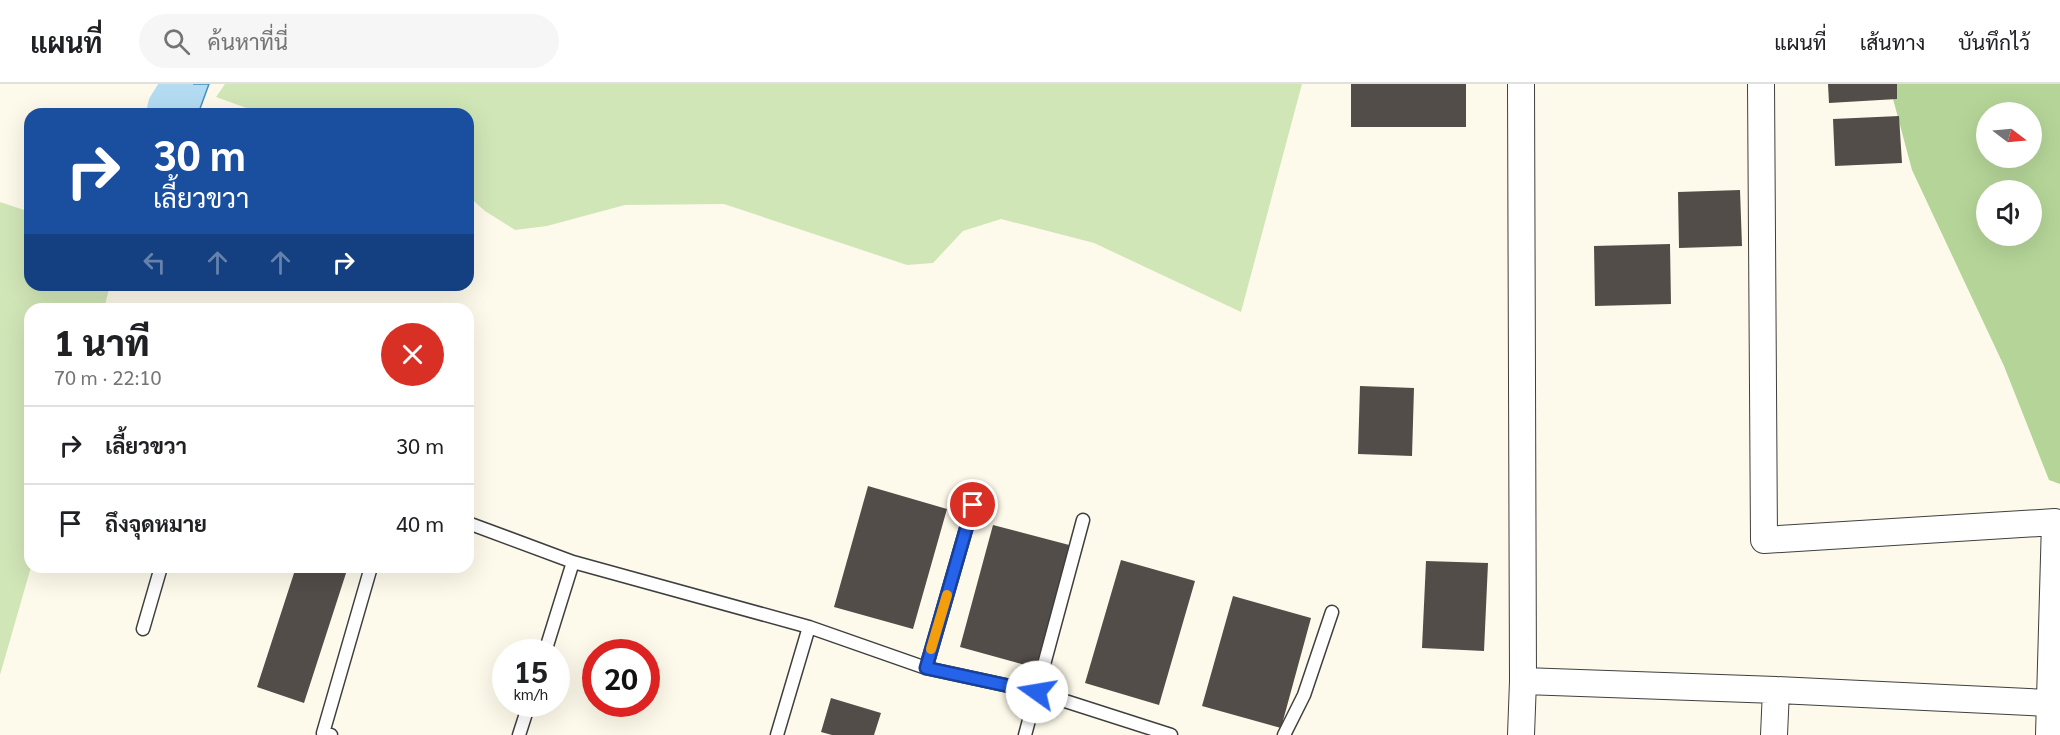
<!DOCTYPE html>
<html lang="th">
<meta charset="utf-8">
<style>
body{margin:0;font-family:Georgia,Sarabun,serif;background:#f6f6f6;color:#202124;height:100vh;display:flex;flex-direction:column;font-size:22px;white-space:nowrap}
*{box-sizing:border-box;margin:0}
p{font-size:20px;color:#757577}
.icon{flex:none;width:33px;height:33px;fill:none;stroke:currentColor;stroke-width:2;stroke-linecap:round;stroke-linejoin:round}
.map{position:relative;flex:1;overflow:hidden}
.details{position:absolute;left:24px;top:219px;width:450px;height:270px;display:flex;flex-direction:column;background:#fff;border-radius:18px;box-shadow:0 6px 24px #0002}
.details>*{flex:none}
.top-card{position:absolute;left:24px;top:24px;width:450px;height:183px;border-radius:18px;box-shadow:0 6px 24px #0002;background:#1a4fa0;color:#fff;overflow:hidden}
.needle{width:39px;rotate:106deg}
.tools{position:absolute;left:1976px;top:18px;display:grid;gap:12px}
.tools a{display:grid;place-items:center;width:66px;height:66px;border-radius:50%;background:#fff;box-shadow:0 6px 24px #0002;font-size:30px}
.speed{position:absolute;left:492px;top:555px;display:flex;gap:12px;font-size:30px;font-weight:700;text-align:center}
.speed>*{display:grid;place-content:center;width:78px;height:78px;border-radius:50%;background:#fff;box-shadow:0 6px 24px #0002;line-height:1}
.speed small{font-size:15px;font-weight:400}
.speed .limit{border:9px solid #d22;background:#fff;color:#111}
.pin{position:absolute;display:grid;place-items:center;width:51px;height:51px;color:#fff;margin:-26px;border:3px solid #fff;border-radius:50%;box-shadow:0 2px 6px #0007}
.me{position:absolute;width:66px;margin:-33px;rotate:283deg;stroke-linejoin:round;filter:drop-shadow(0 0 4px #0008)}
.turn{display:flex;align-items:center;gap:21px;height:126px;padding:0 30px;font-size:27px}
.turn .icon{width:78px;height:78px;stroke-width:2.5}
.turn b{display:block;font-size:42px;line-height:51px}
.lanes{display:flex;align-items:center;height:57px;padding:0 30px;background:#0003;justify-content:center;gap:30px;direction:ltr}
.lanes .off{opacity:.35}
.round{display:grid;place-items:center;flex:none;width:63px;height:63px;border-radius:32px;background:#f6f6f6}
.summary{display:flex;align-items:center;justify-content:space-between;height:102px;padding:0 30px}
h1{font-size:36px;font-weight:800;line-height:45px}
ul{padding:0;list-style:none}
li{display:flex;align-items:center;gap:18px;height:78px;padding:0 30px;border-top:2px solid #e0e0e0}
li div{flex:1}
li b{display:block;font-size:22px}
li em{font-style:normal}
header{display:flex;align-items:center;gap:36px;box-sizing:border-box;height:84px;padding:0 30px;background:#fff;border-bottom:2px solid #e0e0e0}
header strong{font-size:28px}
nav{display:flex;gap:33px;margin-inline-start:auto;font-size:21px}
.search{width:420px;height:54px;background:#f6f6f6;display:flex;align-items:center;gap:15px;box-sizing:border-box;padding:0 21px;border-radius:33px;color:#757577;font-size:22px}
.map>svg:first-child{display:block}
.green{fill:#d1e6b7}
.forest{fill:#b5d598;fill-rule:evenodd}
.water{fill:#b3dcf2;stroke:#3e92c5;stroke-width:1.5}
.lines{fill:none;stroke-linecap:round;stroke-linejoin:round}
.canal{stroke:#b3dcf2;stroke-width:32}
.building{fill:#534d49}
.service-casing{stroke:#3f3f3f;stroke-width:15}
.minor-casing{stroke:#3f3f3f;stroke-width:28}
.service{stroke:#fff;stroke-width:12}
.minor{stroke:#fff;stroke-width:26}
.route-casing{stroke:#184099;stroke-width:15}
.route{stroke:#2563eb;stroke-width:10}
.slow{stroke:#f59e0b;stroke-width:10}
</style>
<header>
<strong>แผนที่</strong>
<div class="search"><svg class="icon" aria-label="search" viewBox="0 0 24 24"><circle cx="10" cy="10" r="6"/><path d="M15 15l6 6"/></svg>ค้นหาที่นี่</div>
<nav><a>แผนที่</a><a>เส้นทาง</a><a>บันทึกไว้</a></nav>
</header>
<div class="map">
<svg width="2060" height="651" viewBox="0 0 2060 651">
<rect width="100%" height="100%" fill="#fefaeb"/>
<path class="green" d="M225 0H1302L1241 228 1094 159 1001 135 963 147 933 179 907 181 724 120 625 121 547 142 515 146 485 127 468 112V30H263L216 13Z
M0 118 30 128V201H110L104 225H30L31 483 0 591Z"/>
<path class="forest" d="M1889 0H2060V400L2049 396 2004 282 1912 86ZM1986 28H2031V74H1986ZM1986 106H2031V152H1986Z"/>
<path class="water" d="M177 0H209L198 30H166Z"/>
<g class="lines">
<path class="canal" d="M162 30 164 21 177 0"/>
</g>
<path class="building" d="M1351 0H1466V43H1351Z
M1828 0H1897V15L1829 19Z
M1899 32 1902 79 1835 82 1833 35Z
M1740 106 1742 162 1679 164 1678 108Z
M1670 160 1671 220 1595 222 1594 162Z
M1360 302 1414 304 1412 372 1358 370Z
M868 402 947 425 913 545 834 523Z
M993 441 1073 462 1040 585 960 563Z
M1121 476 1195 497 1159 621 1085 599Z
M1426 477 1488 479 1484 567 1422 564Z
M296 483H348L304 619 257 603Z
M1233 512 1311 534 1281 644 1202 622Z
M831 614 881 629 874 651H832L821 648Z"/>
<g class="lines">
<g class="service-casing">
<path id="service" d="M468 439 573 478 809 543 926 584 1037 608 1171 651
M143 545 161 483
M545 568 573 478
M926 584 973 421
M331 651 323 649 371 483
M519 651 529 620
M777 651 809 543
M1025 651 1083 436
M1284 651 1304 611 1332 528"/>
</g>
<g class="minor-casing">
<path id="minor" d="M1521 0 1523 597 1521 651
M1761 0 1764 456 2055 438 2049 651
M1523 597 1776 606 2050 619
M1774 651 1776 606"/>
</g>
<use href="#service" class="service"/>
<use href="#minor" class="minor"/>
</g>
<g class="lines">
<g class="route-casing">
<path id="route" d="M973 421 926 584 1037 608"/>
</g>
<use href="#route" class="route"/>
<path class="slow" d="M931 565 947 511"/>
</g>
</svg>
<div class="tools">
<a><svg class="needle" viewBox="-14 -14 28 28"><path d="M0-13l5 13h-10z" fill="#e53935"/><path d="M0 13l5-13h-10z" fill="#757577"/></svg></a>
<a><svg class="icon" aria-label="sound" viewBox="0 0 24 24"><path d="M4 9h4l5-4v14l-5-4H4zM17 9q2 3 0 6"/></svg></a>
</div>
<div class="speed"><div>15<small>km/h</small></div><div class="limit">20</div></div>
<div class="pin" style="left:973px;top:421px;background:#d93025"><svg class="icon" aria-label="arrive" viewBox="0 0 24 24"><path d="M6 21V4h12l-3 4 3 4H6"/></svg></div>
<svg class="me" style="left:1037px;top:608px" viewBox="-20 -20 40 40"><circle r="19" fill="#fff"/><path d="M0-13L10 11 0 6-10 11z" fill="#2563eb"/></svg>
<div class="top-card">
<div class="turn"><svg class="icon" aria-label="right" viewBox="0 0 24 24"><path d="M7 20v-9h11M14 6l5 5-5 5"/></svg><div><b>30 m</b>เลี้ยวขวา</div></div>
<div class="lanes"><svg class="icon off" aria-label="left" viewBox="0 0 24 24"><path d="M17 20v-9H6M10 6l-5 5 5 5"/></svg><svg class="icon off" aria-label="ahead" viewBox="0 0 24 24"><path d="M12 20V5M6 11l6-6 6 6"/></svg><svg class="icon off" aria-label="ahead" viewBox="0 0 24 24"><path d="M12 20V5M6 11l6-6 6 6"/></svg><svg class="icon" aria-label="right" viewBox="0 0 24 24"><path d="M7 20v-9h11M14 6l5 5-5 5"/></svg></div>
</div>
<section class="details">
<div class="summary"><div><h1>1 นาที</h1><p>70 m · 22:10</p></div><a class="round" style="background:#d93025;color:#fff"><svg class="icon" aria-label="close" viewBox="0 0 24 24"><path d="M6 6l12 12M18 6L6 18"/></svg></a></div>
<ul>
<li><svg class="icon" aria-label="right" viewBox="0 0 24 24"><path d="M7 20v-9h11M14 6l5 5-5 5"/></svg><div><b>เลี้ยวขวา</b></div><em>30 m</em></li>
<li><svg class="icon" aria-label="arrive" viewBox="0 0 24 24"><path d="M6 21V4h12l-3 4 3 4H6"/></svg><div><b>ถึงจุดหมาย</b></div><em>40 m</em></li>
</ul>
</section>
</div>
